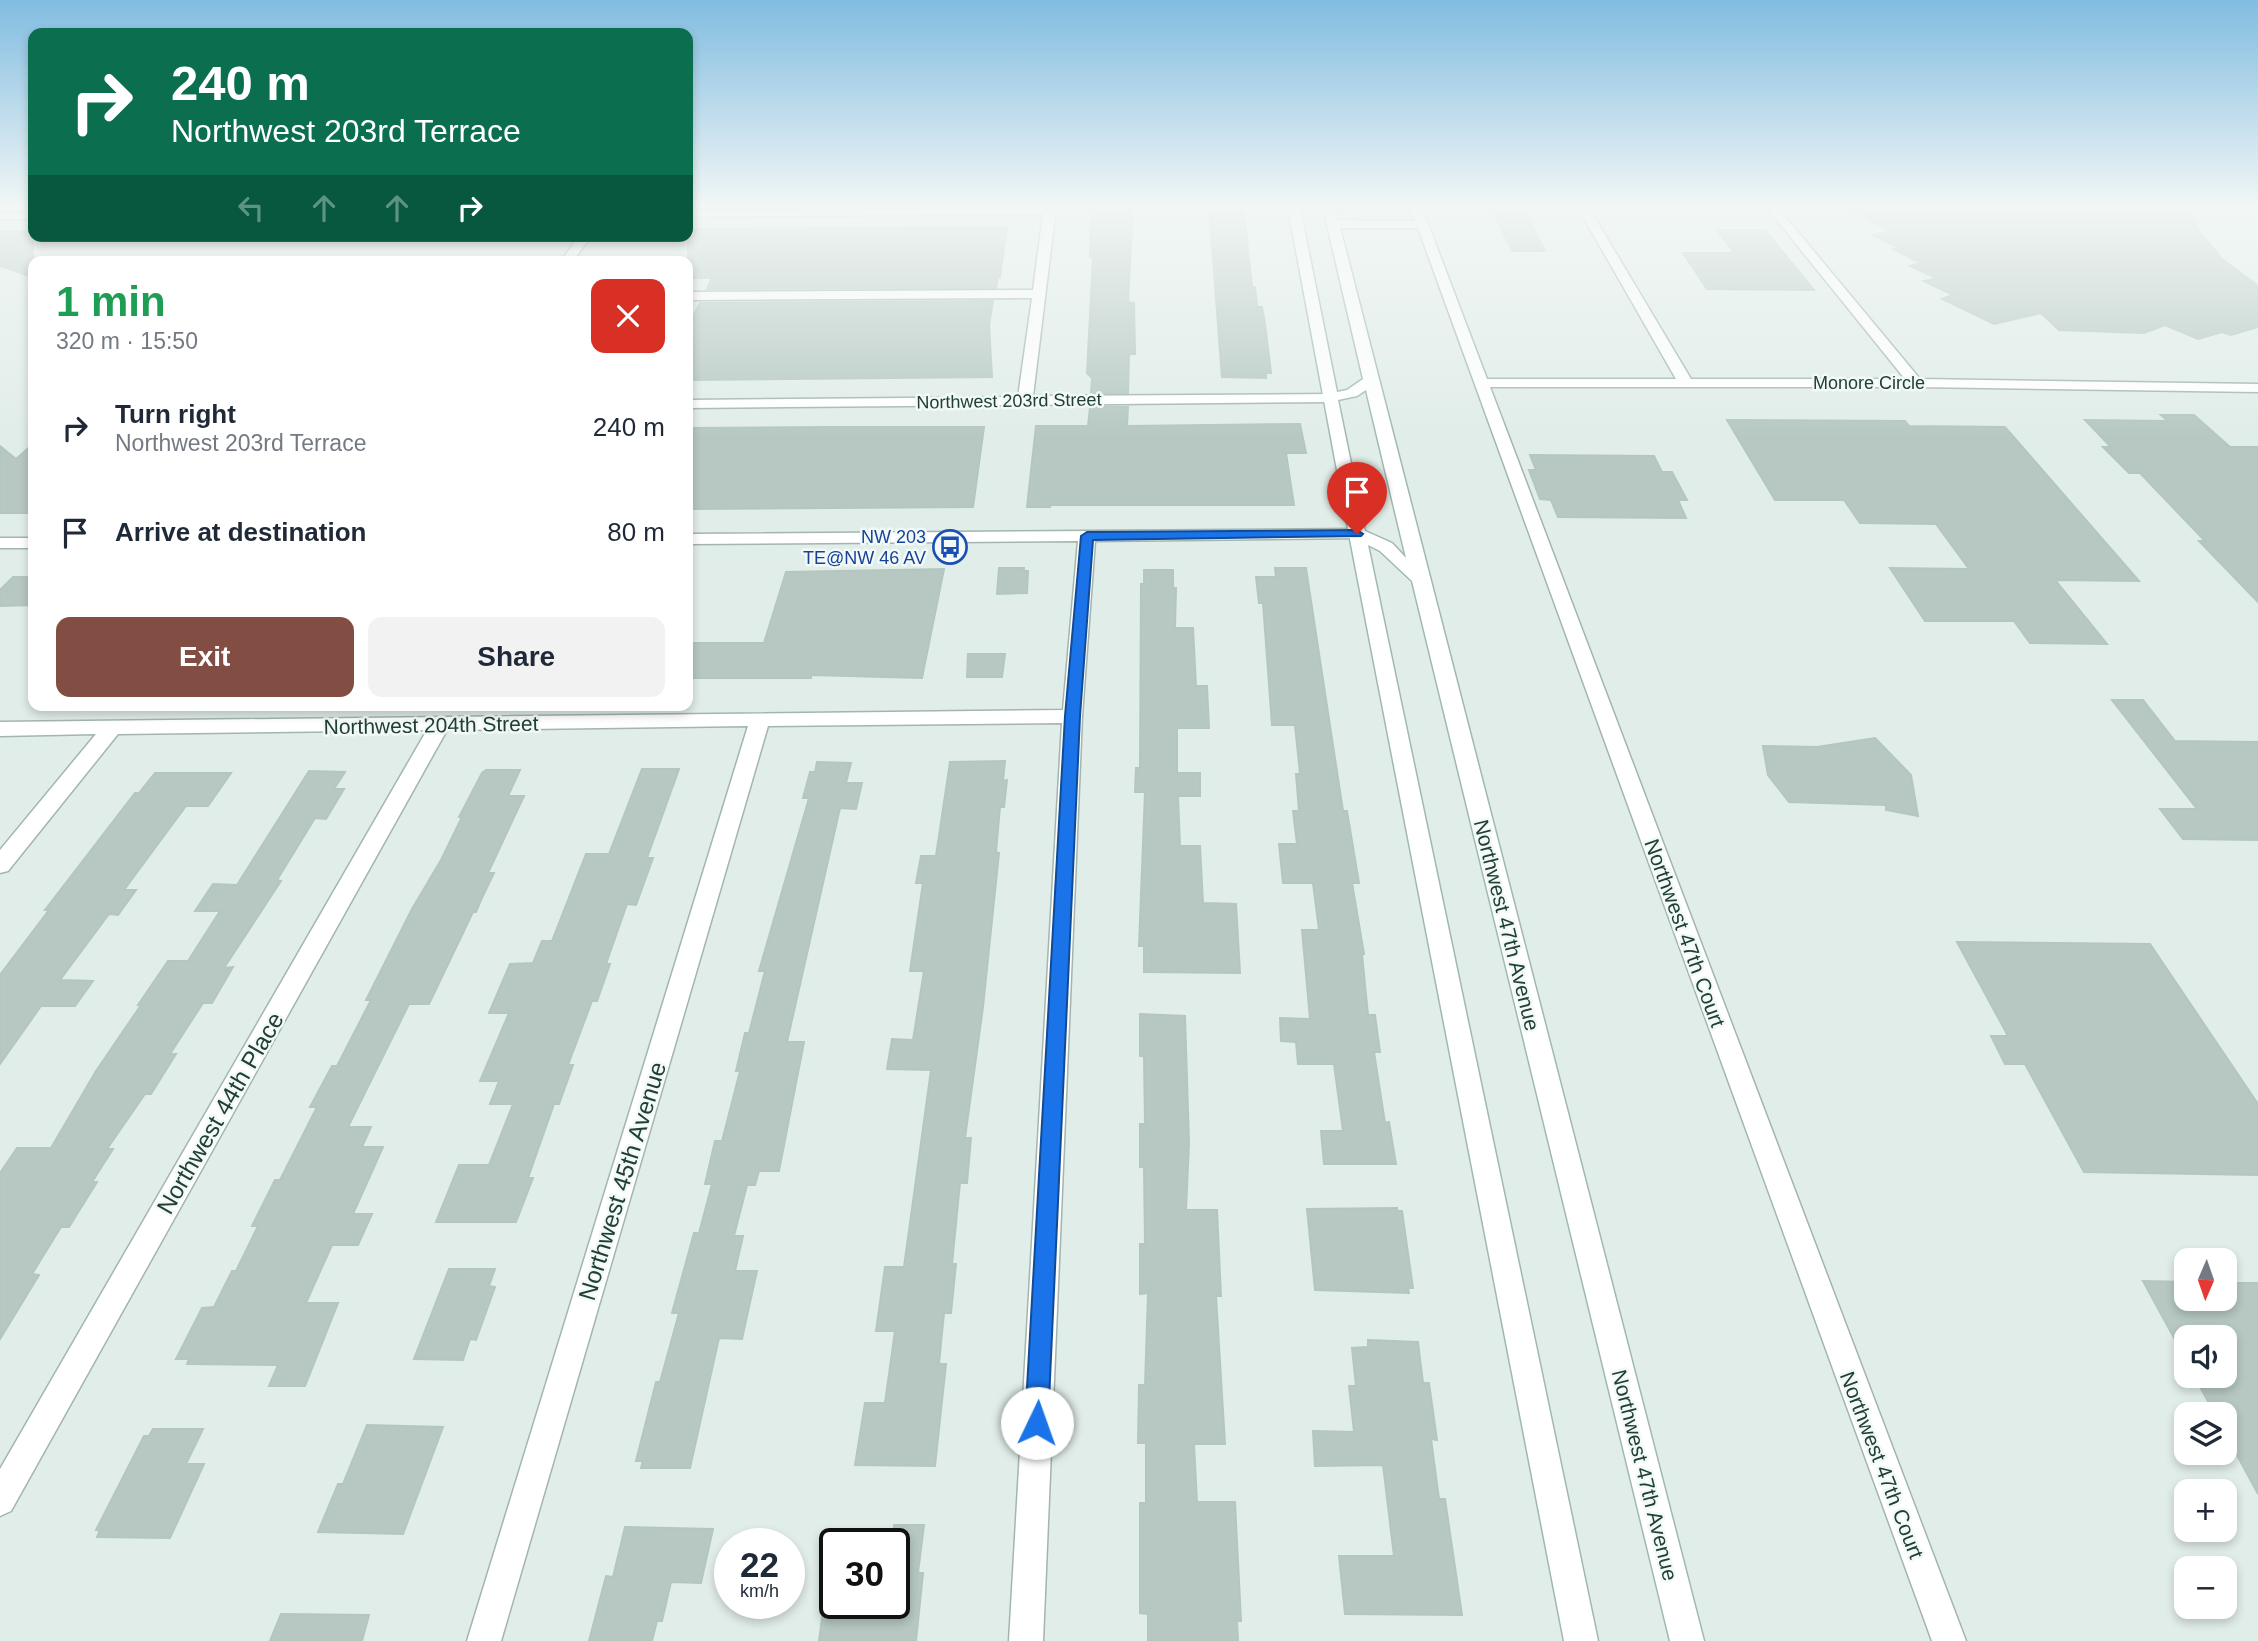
<!DOCTYPE html>
<meta charset="utf-8">
<style>
body{margin:0;font-family:Arial,sans-serif;background:#f2f2f3;color:#1f2937;height:100vh;display:flex;flex-direction:column;font-size:26px;white-space:nowrap}
*{box-sizing:border-box;margin:0}
p{font-size:23px;color:#747a83}
.icon{flex:none;width:38px;height:38px;fill:none;stroke:currentColor;stroke-width:2;stroke-linecap:round;stroke-linejoin:round}
.map{position:relative;flex:1;overflow:hidden}
.drawer{position:absolute;left:28px;top:256px;width:665px;height:455px;display:flex;flex-direction:column;background:#fff;border-radius:14px;box-shadow:0 4px 10px #0003}
.drawer>*{flex:none}
.hud{position:absolute;left:28px;top:28px;width:665px;height:214px;border-radius:14px;box-shadow:0 4px 10px #0003;background:#0b6e4f;color:#fff;overflow:hidden}
.needle{width:46px;rotate:182deg}
.buttons{position:absolute;left:2174px;top:1248px;display:grid;gap:14px}
.buttons a{display:grid;place-items:center;width:63px;height:63px;border-radius:14px;background:#fff;box-shadow:0 4px 10px #0003;font-size:35px}
.speed{position:absolute;left:714px;top:1528px;display:flex;gap:14px;font-size:35px;font-weight:700;text-align:center}
.speed>*{display:grid;place-content:center;width:91px;height:91px;border-radius:50%;background:#fff;box-shadow:0 4px 10px #0003;line-height:1}
.speed small{font-size:18px;font-weight:400}
.speed .limit{border:4px solid #111;border-radius:10px;background:#fff;color:#111}
.pin{position:absolute;display:grid;place-items:center;width:60px;height:60px;color:#fff;margin:-72px -30px;border-radius:50% 50% 50% 0;rotate:-45deg;box-shadow:0 0 7px #0007}
.pin .icon{rotate:45deg}
.me{position:absolute;width:77px;margin:-38px;rotate:3deg;stroke-linejoin:round;filter:drop-shadow(0 0 5px #0008)}
.turn{display:flex;align-items:center;gap:24px;height:147px;padding:0 28px;font-size:32px}
.turn .icon{width:91px;height:91px;stroke-width:2.5}
.turn b{display:block;font-size:49px;line-height:60px}
.lanes{display:flex;align-items:center;height:66px;padding:0 28px;background:#0003;justify-content:center;gap:35px;direction:ltr}
.lanes .off{opacity:.35}
.round{display:grid;place-items:center;flex:none;width:74px;height:74px;border-radius:14px;background:#f2f2f3}
.summary{display:flex;align-items:center;justify-content:space-between;height:119px;padding:0 28px}
h1{font-size:42px;font-weight:700;line-height:52px;color:#1e9e55}
.cta{display:flex;gap:14px;margin-top:auto;padding:14px 28px}
.cta a{flex:1;height:80px;border-radius:14px;background:#824e43;color:#fff;font-size:28px;font-weight:700;line-height:80px;text-align:center}
.cta a+a{background:#f2f2f3;color:#1f2937}
ul{padding:0;list-style:none}
li{display:flex;align-items:center;gap:21px;height:105px;padding:0 28px}
li div{flex:1}
li b{display:block;font-size:26px}
li em{font-style:normal}
.map>svg:first-child{display:block}
.building{fill:#b6c8c1;stroke:#b3c7bf;stroke-width:2}
.lines{fill:none;stroke-linecap:round;stroke-linejoin:round}
.street-casing{stroke:#a3b5af;stroke-width:3}
.secondary-casing{stroke:#9fb9b0;stroke-width:3}
.street{fill:#fff;fill-rule:evenodd}
.secondary{fill:#fff;fill-rule:evenodd}
.route{fill:#1a73e8;stroke:#114b97;stroke-width:2}
.labels{text-anchor:middle;dominant-baseline:central;stroke-width:5;stroke-linejoin:round;paint-order:stroke}
.far-street-label{font-size:18px;fill:#203f37;stroke:#f2f9f6}
.far-transit-label{font-size:18px;fill:#164399;stroke:#f2f9f6;text-anchor:end}
.street-label{font-size:21px;fill:#203f37;stroke:#f2f9f6}
.near-street-label{font-size:24px;fill:#203f37;stroke:#f2f9f6}
</style>
<div class="map">
<svg width="2258" height="1641" viewBox="0 0 2258 1641">
<rect width="100%" height="100%" fill="#e1ede8"/>
<path class="building" d="M1091 208H1133L1128 302 1134 303 1135 354H1129L1128 393H1091L1092 378 1087 373 1093 257H1090Z
M1209 208H1240L1241 212H1244L1252 287H1255L1257 307H1262L1265 324 1271 373H1266V378L1222 377Z
M1492 208H1524L1545 251H1512Z
M1846 208H2189L2200 232 2222 259 2258 286V327L2231 335 2222 332 2198 339 2165 325 2144 333 2059 330 2041 313 1994 324 1942 299 1953 295 1924 281 1937 278 1910 266 1921 263 1893 249 1899 248 1873 235 1890 231Z
M1007 227 1000 277H998L996 288 707 289 712 278H688V229Z
M1717 230H1765L1814 290 1707 289 1683 253H1734Z
M0 231H33V277L0 266Z
M993 301 989 325 992 377 688 380V326L700 303Z
M1090 407H1128L1127 426 1300 424 1306 453H1286L1294 505H1051L1050 507H1027L1036 426H1088Z
M2161 415H2194L2230 447H2258V602L2199 541H2205L2140 473H2129L2103 447H2111L2085 420 2168 421Z
M1727 420 1905 421 1909 426 2005 427 2139 581 2055 580 2107 644 2030 643 2014 621H1925L1890 568 1969 569 1936 524 1860 523 1844 500H1775Z
M829 427H984L973 507 688 509V428Z
M33 444V513H0V446L16 459Z
M1530 455 1654 456 1662 472H1672L1687 500H1678L1686 518 1558 517 1551 500 1540 499 1529 470H1536Z
M999 568H1024V571H1028L1027 593 997 594Z
M1275 568H1306L1343 811H1347L1359 883H1352L1364 954H1362L1368 1015H1375L1380 1052H1374L1385 1123 1389 1122 1396 1164H1324L1321 1131H1343L1334 1064H1298L1296 1042 1281 1041 1280 1018 1310 1019 1302 930H1319L1313 883H1283L1279 844H1297L1293 811H1299L1296 774H1300L1295 725H1272L1263 603H1259L1256 577H1276Z
M944 569 922 678 811 675V678H688V643H764L786 572Z
M1144 570H1173V588H1176L1175 628H1193L1196 686H1207L1209 728H1177V773H1200V796H1178L1180 846H1200L1203 903 1236 904 1240 973 1144 972V946H1139L1145 792H1135L1136 768H1140L1141 584H1144Z
M13 577H33V605L0 606V590Z
M968 654H1005L1002 677H967Z
M2112 700H2143L2175 741 2258 742V840L2183 839 2160 809H2197Z
M1875 738 1911 775 1918 816 1886 810V805L1789 802 1768 775 1763 746 1817 747Z
M1005 761 1003 781 1007 780 1004 807H1000L996 852 999 853 983 1007 965 1138H971L967 1183H960L952 1264H956L951 1313H944L939 1364H946L935 1466 855 1465 865 1403H885L895 1331H876L885 1267H904L931 1070 887 1069 892 1039 913 1040 924 971H910L923 883H916L921 856H936L950 762Z
M817 762 851 763 846 783H862L856 809 840 808 787 1042H804L779 1171H759L755 1185H747L734 1236H743L735 1271H757L742 1339 719 1338 690 1468H641L643 1461H636L656 1382H660L679 1313H672L694 1233H699L712 1184H705L715 1141H722L740 1071H736L745 1033H749L765 971H759L809 798H803L810 772H815Z
M642 769H679L647 858H653L636 905 627 904 606 964H610L597 1001H592L568 1065H573L559 1104H554L528 1178H533L516 1222H436L459 1165H489L513 1104H490L499 1081H480L509 1013H489L510 964 533 963 542 941H552L586 854H609Z
M486 770H520L508 796H524L488 873H494L481 900 476 912H473L429 1004H409L348 1127H371L362 1147H383L353 1214H372L358 1245H332L306 1303H338L305 1386H269L278 1365 187 1364 189 1359H176L202 1308 214 1307 232 1271H236L258 1226H252L275 1180H280L317 1107H310L332 1066H337L371 1000H366L412 909 441 860 462 817H459L482 773Z
M309 771 345 772 334 789H344L326 819 315 818 277 880 281 881 224 968 233 967 212 1003H203L170 1054H176L151 1094H145L107 1149H113L92 1182H97L69 1227H61L32 1274 39 1275 0 1339V1173L17 1148H51L96 1071 141 1005H138L168 961H188L220 911H195L213 884 237 885Z
M155 773H231L208 806H186L124 890H136L118 915 109 914 60 980 93 981 75 1006H41L0 1064V975L49 910H45L135 793H139Z
M1957 942 2150 944 2258 1104V1175L2084 1172 2025 1064H2005L1991 1036H2008Z
M1140 1014 1185 1016 1189 1143 1186 1210H1217L1221 1296H1216L1225 1444H1194L1197 1502H1235L1241 1621H1237L1238 1641H1148V1614L1140 1613V1503H1146V1443H1138L1139 1385H1145L1148 1293 1140 1294V1244H1145L1144 1167H1140V1124H1145L1144 1056H1140Z
M1397 1208V1211H1402L1413 1288H1408L1409 1293 1315 1290 1307 1209Z
M449 1269H495L489 1286 495 1287 476 1340 470 1339 463 1360 414 1359Z
M2143 1281 2186 1282V1298H2224V1283H2258V1494L2224 1431V1414H2215L2194 1376H2224V1337H2186V1360Z
M1368 1340 1418 1342 1423 1383H1429L1437 1440 1431 1439 1439 1499H1445L1462 1615 1345 1614 1339 1556H1394L1383 1465 1315 1466 1313 1431 1354 1432 1349 1386H1356L1352 1348 1368 1347Z
M367 1425 443 1427 403 1534 318 1532 338 1484H343Z
M153 1429H203L186 1464H204L170 1538 97 1537 100 1530H96L144 1436H149Z
M894 1525H924L918 1573H923L916 1641H819L824 1603H894Z
M625 1527 713 1529 701 1583 671 1582 662 1621H657L652 1641H589L606 1576 613 1577Z
M281 1614 369 1615 362 1641H270Z"/>
<g class="lines">
<g class="street-casing">
<path id="street" d="M1056 208 1033 396 1330 394 1337 398 1330 402 688 408V400L1018 397 1032 298 688 300V292L1033 290 1043 214 688 217V211Z
M1410 208H1422L1487 379H1676L1578 208H1589L1691 379H1905L1767 208H1778L1920 379 2258 384V392L1916 387H1490L1966 1641H1932L1418 228H1333L1327 224 1333 220 1415 221Z
M0 213H33V219H0Z
M579 236H591L573 261H561Z
M1357 529 1365 534 1363 538 1095 541 1082 716 1043 1641H1009L1062 723 768 726 501 1641H467L748 726 447 730 11 1511 0 1516V1469L427 730 118 734 8 871 0 873V850L96 734 0 736V722L1063 710 1078 541 688 544V534Z
M0 538H33V548H0Z"/>
</g>
<g class="secondary-casing">
<path id="secondary" d="M1288 208H1300L1337 392 1347 390 1363 379 1323 208H1335L1704 1641H1670L1412 581 1380 551 1368 545 1598 1641H1564L1349 534ZM1366 390 1406 558 1392 543 1365 531 1338 400 1357 396Z"/>
</g>
<use href="#street" class="street"/>
<use href="#secondary" class="secondary"/>
</g>
<linearGradient id="sky" x2="0" y2="1"><stop stop-color="#81bce1"/><stop offset="0.47" stop-color="#f2f7f5"/><stop offset="1" stop-color="#f2f7f5" stop-opacity="0"/></linearGradient>
<rect width="2258" height="438" fill="url(#sky)"/>
<path class="route" d="M1357 530 1363 534 1361 536 1093 540 1080 716 1048 1423 1045 1432 1037 1435 1028 1432 1025 1423 1065 716 1081 536 1087 532Z"/>
<defs>
<g id="bus-ring" transform="scale(1.75)"><circle r="9.5" fill="#f2f9f6" stroke="#1a4fb4" stroke-width="1.5"/><path d="M-5-6H5V4H4V6H2V4H-2V6H-4V4H-5ZM-3.5-4V0h7V-4ZM-3.5 1.2v1.5H-2V1.2ZM2 1.2v1.5H3.5V1.2Z" fill="#1a4fb4"/></g>
</defs>
<g fill-rule="evenodd">
<use href="#bus-ring" x="950" y="547"/>
</g>
<g class="labels">
<g class="far-street-label">
<text x="1869" y="383">Monore Circle</text>
<text transform="translate(1009 401) rotate(-1)">Northwest 203rd Street</text>
</g>
<g class="far-transit-label">
<text x="926" y="537">NW 203<tspan x="926" dy="21">TE@NW 46 AV</tspan></text>
</g>
<g class="street-label">
<text transform="translate(431 725) rotate(-1)">Northwest 204th Street</text>
<text transform="translate(1507 925) rotate(76)">Northwest 47th Avenue</text>
<text transform="translate(1685 933) rotate(70)">Northwest 47th Court</text>
<text transform="translate(1882 1465) rotate(69)">Northwest 47th Court</text>
<text transform="translate(1645 1475) rotate(76)">Northwest 47th Avenue</text>
</g>
<g class="near-street-label">
<text transform="translate(220 1113) rotate(-60)">Northwest 44th Place</text>
<text transform="translate(622 1181) rotate(-73)">Northwest 45th Avenue</text>
</g>
</g>
</svg>
<div class="buttons">
<a><svg class="needle" viewBox="-14 -14 28 28"><path d="M0-13l5 13h-10z" fill="#e53935"/><path d="M0 13l5-13h-10z" fill="#747a83"/></svg></a>
<a><svg class="icon" aria-label="sound" viewBox="0 0 24 24"><path d="M4 9h4l5-4v14l-5-4H4zM17 9q2 3 0 6"/></svg></a>
<a><svg class="icon" aria-label="layers" viewBox="0 0 24 24"><path d="M12 4l9 5-9 5-9-5zM3 14l9 5 9-5"/></svg></a>
<a>+</a>
<a>−</a>
</div>
<div class="speed"><div>22<small>km/h</small></div><div class="limit">30</div></div>
<div class="pin" style="left:1357px;top:534px;background:#d93025"><svg class="icon" aria-label="arrive" viewBox="0 0 24 24"><path d="M6 21V4h12l-3 4 3 4H6"/></svg></div>
<svg class="me" style="left:1037px;top:1423px" viewBox="-20 -20 40 40"><circle r="19" fill="#fff"/><path d="M0-13L10 11 0 6-10 11z" fill="#1a73e8"/></svg>
<div class="hud">
<div class="turn"><svg class="icon" aria-label="right" viewBox="0 0 24 24"><path d="M7 20v-9h11M14 6l5 5-5 5"/></svg><div><b>240 m</b>Northwest 203rd Terrace</div></div>
<div class="lanes"><svg class="icon off" aria-label="left" viewBox="0 0 24 24"><path d="M17 20v-9H6M10 6l-5 5 5 5"/></svg><svg class="icon off" aria-label="ahead" viewBox="0 0 24 24"><path d="M12 20V5M6 11l6-6 6 6"/></svg><svg class="icon off" aria-label="ahead" viewBox="0 0 24 24"><path d="M12 20V5M6 11l6-6 6 6"/></svg><svg class="icon" aria-label="right" viewBox="0 0 24 24"><path d="M7 20v-9h11M14 6l5 5-5 5"/></svg></div>
</div>
<section class="drawer">
<div class="summary"><div><h1>1 min</h1><p>320 m · 15:50</p></div><a class="round" style="background:#d93025;color:#fff"><svg class="icon" aria-label="close" viewBox="0 0 24 24"><path d="M6 6l12 12M18 6L6 18"/></svg></a></div>
<ul>
<li><svg class="icon" aria-label="right" viewBox="0 0 24 24"><path d="M7 20v-9h11M14 6l5 5-5 5"/></svg><div><b>Turn right</b><p>Northwest 203rd Terrace</p></div><em>240 m</em></li>
<li><svg class="icon" aria-label="arrive" viewBox="0 0 24 24"><path d="M6 21V4h12l-3 4 3 4H6"/></svg><div><b>Arrive at destination</b></div><em>80 m</em></li>
</ul>
<div class="cta"><a>Exit</a><a>Share</a></div>
</section>
</div>
